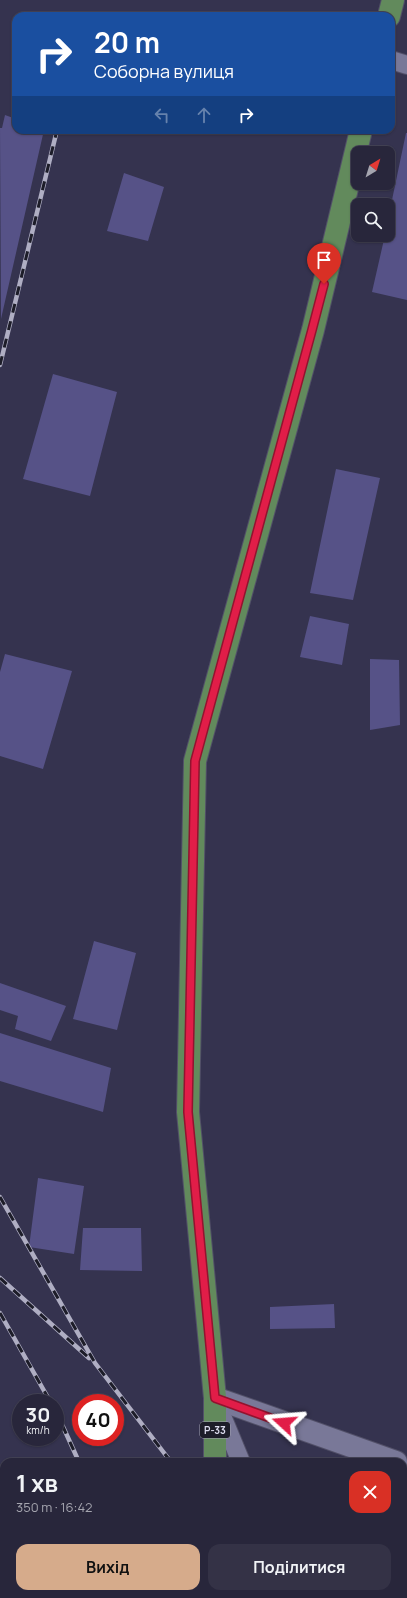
<!DOCTYPE html>
<html lang="uk">
<meta charset="utf-8">
<style>
body{margin:0;font-family:Manrope,sans-serif;background:#343246;color:#f1f3f6;height:100vh;display:flex;flex-direction:column;font-size:15px;white-space:nowrap}
*{box-sizing:border-box;margin:0}
p{font-size:13px;color:#a5a5af}
.icon{flex:none;width:22px;height:22px;fill:none;stroke:currentColor;stroke-width:2;stroke-linecap:round;stroke-linejoin:round}
.map{position:relative;flex:1;overflow:hidden}
.sheet{position:absolute;left:0px;top:1458px;width:407px;height:140px;display:flex;flex-direction:column;background:#28263b;border-radius:12px 12px 0 0;box-shadow:0 1px 3px #0004,0 0 0 1px #444355}
.sheet>*{flex:none}
.hud{position:absolute;left:12px;top:12px;width:383px;height:122px;border-radius:12px;box-shadow:0 1px 3px #0004,0 0 0 1px #444355;background:#1a4fa0;color:#fff;overflow:hidden}
.needle{width:26px;rotate:38deg}
.buttons{position:absolute;left:351px;top:146px;display:grid;gap:8px}
.buttons a{display:grid;place-items:center;width:44px;height:44px;border-radius:8px;background:#28263b;box-shadow:0 1px 3px #0004,0 0 0 1px #444355;font-size:20px}
.speed{position:absolute;left:12px;top:1394px;display:flex;gap:8px;font-size:20px;font-weight:700;text-align:center}
.speed>*{display:grid;place-content:center;width:52px;height:52px;border-radius:50%;background:#28263b;box-shadow:0 1px 3px #0004,0 0 0 1px #444355;line-height:1}
.speed small{font-size:10px;font-weight:400}
.speed .limit{border:6px solid #d22;background:#fff;color:#111}
.pin{position:absolute;display:grid;place-items:center;width:34px;height:34px;color:#fff;margin:-41px -17px;border-radius:50% 50% 50% 0;rotate:-45deg;box-shadow:0 0 4px #0007}
.pin .icon{rotate:45deg}
.me{position:absolute;width:44px;margin:-22px;rotate:289deg;stroke-linejoin:round;filter:drop-shadow(0 0 3px #0008)}
.turn{display:flex;align-items:center;gap:14px;height:84px;padding:0 16px;font-size:18px}
.turn .icon{width:52px;height:52px;stroke-width:2.5}
.turn b{display:block;font-size:28px;line-height:34px}
.lanes{display:flex;align-items:center;height:38px;padding:0 16px;background:#0003;justify-content:center;gap:20px;direction:ltr}
.lanes .off{opacity:.35}
.round{display:grid;place-items:center;flex:none;width:42px;height:42px;border-radius:12px;background:#343246}
.headline{display:flex;align-items:center;justify-content:space-between;height:68px;padding:0 16px}
h1{font-size:24px;font-weight:700;line-height:30px}
.action{display:flex;gap:8px;margin-top:auto;padding:8px 16px}
.action a{flex:1;height:46px;border-radius:12px;background:#d6ab8b;color:#111;font-size:16px;font-weight:700;line-height:46px;text-align:center}
.action a+a{background:#343246;color:#f1f3f6}
.map>svg:first-child{display:block}
.building{fill:#565287}
.lines{fill:none;stroke-linecap:round;stroke-linejoin:round}
.minor-casing{stroke:#525068;stroke-width:20}
.tertiary-casing{stroke:#525068;stroke-width:24}
.primary-casing{stroke:#525068;stroke-width:24}
.minor{stroke:#797898;stroke-width:18}
.tertiary{stroke:#797898;stroke-width:22}
.primary{stroke:#628a5c;stroke-width:22}
.rail-casing{stroke:#afaec3;stroke-width:4.5}
.rail{stroke:#1d1d29;stroke-width:3;stroke-dasharray:9;stroke-linecap:butt}
.route-casing{stroke:#92132f;stroke-width:10}
.route{stroke:#e11d48;stroke-width:7}
.labels{text-anchor:middle;dominant-baseline:central;stroke-width:3.5;stroke-linejoin:round;paint-order:stroke}
.shield{fill:#1d1d29;stroke:#a2a2b2;stroke-width:1}
.shield-label{font-size:10px;font-weight:bold;fill:#dbdbed}
</style>
<div class="map">
<svg width="407" height="1598" viewBox="0 0 407 1598">
<rect width="100%" height="100%" fill="#35334f"/>
<path class="building" d="M5 115 16 119V130H44L1 319 0 128H2Z
M406 133H407V300L372 292 385 235H388V219Z
M124 173 164 187 148 241 107 231Z
M53 374 117 392 90 496 23 479Z
M336 469 380 478 353 600 310 593Z
M310 616 349 624 342 665 300 657Z
M5 654 72 671 43 769 0 756V672Z
M370 659 399 660 400 725 370 730Z
M94 941 136 953 117 1030 73 1019Z
M0 983 66 1006 51 1041 15 1029 18 1016 0 1010Z
M0 1033 111 1068 103 1112 0 1081Z
M38 1178 84 1186 74 1254 29 1247Z
M83 1228H141L142 1271 80 1270Z
M334 1304 335 1328 270 1329V1307Z"/>
<g class="lines">
<g class="minor-casing">
<path id="minor" d="M391 60 407 65
M217 1404 241 1462
M292 1594 293 1598"/>
</g>
<g class="tertiary-casing">
<path id="tertiary" d="M215 1398 396 1462"/>
</g>
<g class="primary-casing">
<path id="primary" d="M389 16 393 0
M215 1462V1398L188 1112 195 761 313 330 361 130
M217 1594V1598"/>
</g>
<use href="#minor" class="minor"/>
<use href="#tertiary" class="tertiary"/>
<use href="#primary" class="primary"/>
<g class="rail-casing">
<path id="rail" d="M0 365 57 130
M0 1197 95 1363 171 1462
M0 1278 89 1358
M0 1313 51 1403
M55 1409 79 1462
M115 1594V1598
M258 1594 260 1598"/>
</g>
<use href="#rail" class="rail"/>
</g>
<g class="lines">
<g class="route-casing">
<path id="route" d="M284 1423 215 1398 188 1112 195 761 312 330 324 284"/>
</g>
<use href="#route" class="route"/>
</g>
<g class="labels">
<rect class="shield" x="200" y="1422" width="30" height="16" rx="3"/>
<g class="shield-label">
<text x="215" y="1430">Р-33</text>
</g>
</g>
</svg>
<div class="buttons">
<a><svg class="needle" viewBox="-14 -14 28 28"><path d="M0-13l5 13h-10z" fill="#e53935"/><path d="M0 13l5-13h-10z" fill="#a5a5af"/></svg></a>
<a><svg class="icon" aria-label="search" viewBox="0 0 24 24"><circle cx="10" cy="10" r="6"/><path d="M15 15l6 6"/></svg></a>
</div>
<div class="speed"><div>30<small>km/h</small></div><div class="limit">40</div></div>
<div class="pin" style="left:324px;top:284px;background:#d93025"><svg class="icon" aria-label="arrive" viewBox="0 0 24 24"><path d="M6 21V4h12l-3 4 3 4H6"/></svg></div>
<svg class="me" style="left:284px;top:1423px" viewBox="-20 -20 40 40"><path d="M0-17L14 15 0 8-14 15z" fill="#e11d48" stroke="#fff" stroke-width="4"/></svg>
<div class="hud">
<div class="turn"><svg class="icon" aria-label="right" viewBox="0 0 24 24"><path d="M7 20v-9h11M14 6l5 5-5 5"/></svg><div><b>20 m</b>Соборна вулиця</div></div>
<div class="lanes"><svg class="icon off" aria-label="left" viewBox="0 0 24 24"><path d="M17 20v-9H6M10 6l-5 5 5 5"/></svg><svg class="icon off" aria-label="ahead" viewBox="0 0 24 24"><path d="M12 20V5M6 11l6-6 6 6"/></svg><svg class="icon" aria-label="right" viewBox="0 0 24 24"><path d="M7 20v-9h11M14 6l5 5-5 5"/></svg></div>
</div>
<section class="sheet">
<div class="headline"><div><h1>1 хв</h1><p>350 m · 16:42</p></div><a class="round" style="background:#d93025;color:#fff"><svg class="icon" aria-label="close" viewBox="0 0 24 24"><path d="M6 6l12 12M18 6L6 18"/></svg></a></div>
<div class="action"><a>Вихід</a><a>Поділитися</a></div>
</section>
</div>
